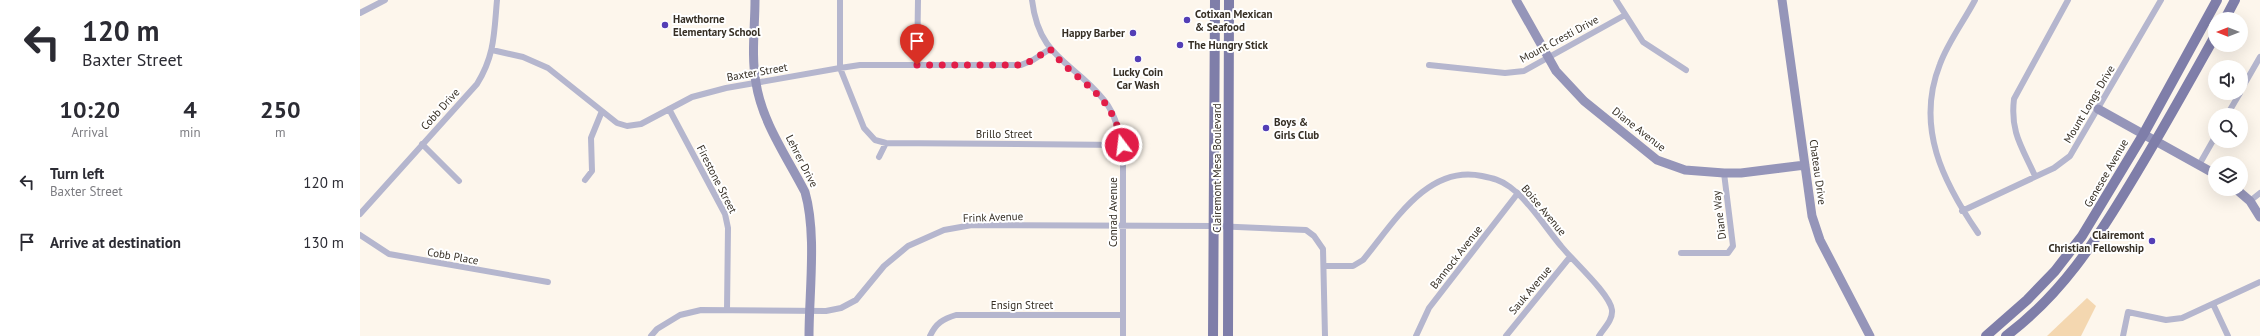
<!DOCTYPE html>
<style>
body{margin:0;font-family:"PT Sans",sans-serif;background:#f7f7f7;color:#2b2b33;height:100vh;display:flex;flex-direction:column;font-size:15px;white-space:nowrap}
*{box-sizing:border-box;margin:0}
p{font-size:13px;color:#7c7c81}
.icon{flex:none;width:22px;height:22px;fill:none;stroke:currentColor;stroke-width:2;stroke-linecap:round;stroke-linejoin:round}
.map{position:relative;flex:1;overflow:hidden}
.panel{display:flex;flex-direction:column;background:#fff;width:360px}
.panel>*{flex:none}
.hud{background:#fff;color:#2b2b33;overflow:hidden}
.needle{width:26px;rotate:270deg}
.controls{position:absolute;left:1848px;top:12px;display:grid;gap:8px}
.controls a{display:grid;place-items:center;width:40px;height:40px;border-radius:50%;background:#fff;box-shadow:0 4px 16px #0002;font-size:20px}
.pin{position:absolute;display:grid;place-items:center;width:34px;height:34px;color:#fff;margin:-41px -17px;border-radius:50% 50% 50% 0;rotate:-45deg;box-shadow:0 0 4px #0007}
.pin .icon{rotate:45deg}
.me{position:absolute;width:44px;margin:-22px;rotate:345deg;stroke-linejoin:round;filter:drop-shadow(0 0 3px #0008)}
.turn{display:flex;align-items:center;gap:14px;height:84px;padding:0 16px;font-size:18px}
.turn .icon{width:52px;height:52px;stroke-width:2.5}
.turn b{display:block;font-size:28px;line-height:34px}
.eta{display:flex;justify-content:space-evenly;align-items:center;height:68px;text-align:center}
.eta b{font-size:24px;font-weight:700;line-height:28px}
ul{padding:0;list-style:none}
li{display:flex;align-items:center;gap:12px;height:60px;padding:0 16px}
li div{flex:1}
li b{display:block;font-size:15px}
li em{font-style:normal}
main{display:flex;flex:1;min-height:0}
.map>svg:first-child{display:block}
.green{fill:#f4d7b0}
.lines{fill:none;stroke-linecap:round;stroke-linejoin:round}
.street{stroke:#b5b6ce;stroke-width:6}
.secondary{stroke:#9595b9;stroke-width:9}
.primary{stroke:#7f7ea9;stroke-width:10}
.route{stroke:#e11d48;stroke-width:7;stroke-dasharray:0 12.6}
.poi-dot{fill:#533eb6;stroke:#fff;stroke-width:1.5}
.labels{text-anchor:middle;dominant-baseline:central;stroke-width:4;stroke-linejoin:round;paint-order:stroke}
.poi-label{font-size:11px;font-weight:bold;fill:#362f25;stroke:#fff;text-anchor:start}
.street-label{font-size:11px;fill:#362f25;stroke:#fff}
</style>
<main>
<section class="panel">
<div class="hud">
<div class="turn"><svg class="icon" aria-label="left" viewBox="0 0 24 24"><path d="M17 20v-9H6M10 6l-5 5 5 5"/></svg><div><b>120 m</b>Baxter Street</div></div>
</div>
<div class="eta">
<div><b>10:20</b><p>Arrival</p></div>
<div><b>4</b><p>min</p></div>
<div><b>250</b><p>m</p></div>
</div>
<ul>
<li><svg class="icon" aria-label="left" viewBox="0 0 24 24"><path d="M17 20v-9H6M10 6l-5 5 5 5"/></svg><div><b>Turn left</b><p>Baxter Street</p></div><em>120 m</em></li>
<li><svg class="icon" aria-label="arrive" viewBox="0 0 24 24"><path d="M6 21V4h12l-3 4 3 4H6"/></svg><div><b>Arrive at destination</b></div><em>130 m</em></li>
</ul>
</section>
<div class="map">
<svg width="1900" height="336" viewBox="0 0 1900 336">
<rect width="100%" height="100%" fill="#fdf6ec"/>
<path class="green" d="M1727 298 1736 306 1721 336H1687Z"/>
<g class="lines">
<path class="street" d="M480 0V68L504 128 515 140 526 143 762 145
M672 0C679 59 713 61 744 100 757 116 761 137 763 158V336
M1256 0 1283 42 1326 70
M1615 0C1604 21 1588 42 1580 64 1555 127 1583 182 1618 233
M0 13 25 0
M132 50 163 57 188 68 257 123 267 126 281 124 332 97 366 88 480 68 500 65H661L673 60 690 49
M557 65 558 0
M1069 65 1145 73 1164 71 1265 15
M1881 90 1900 57
M309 109 365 214 368 228 367 310
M1867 115 1880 93
M62 144 99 181
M519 157 526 143
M1839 165 1855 137
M1675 176C1662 147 1650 132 1654 99L1708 0
M225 180 232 171 231 138 242 111
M1890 201 1900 193
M1602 211 1694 168 1710 156 1801 0
M0 214 117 84C135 55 134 33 137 0
M0 235 29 254 188 282
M1321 253H1368L1373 246 1364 173
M965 266H993L1003 260C1033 224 1067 164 1122 176 1132 178 1141 180 1150 187 1170 202 1185 227 1201 246 1213 261 1250 294 1252 310 1253 320 1244 328 1239 336
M1853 304 1868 336
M291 336 297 329 320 315 341 310 466 311 481 308 496 300 524 266 548 246 584 230 612 225 854 226 946 230 954 236 963 249 965 336
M570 336C576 323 583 319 596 315H763
M1056 336 1069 308 1158 193
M1146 336 1210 257
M1763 336 1768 312 1806 320 1822 318 1900 282"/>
<path class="secondary" d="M395 0C395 27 391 56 396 83 402 122 427 157 445 192 457 234 449 292 449 336
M1156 0 1196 71 1224 101 1297 160 1325 170 1364 173H1381L1445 165
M1422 0 1452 216 1460 240 1510 336
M1738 109 1855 174
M1876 189 1890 201 1900 217"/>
<path class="primary" d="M1865 19 1875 0
M853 336 855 0
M868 336 869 0
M1626 336 1667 300 1695 271 1722 236 1783 135 1857 0
M1646 336C1702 294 1735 242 1770 184 1800 135 1827 86 1855 36"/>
</g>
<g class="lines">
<path class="route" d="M557 65H661L673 60 690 49C719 86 753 91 762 145"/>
</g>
<g class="poi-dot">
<circle cx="827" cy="20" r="4"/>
<circle cx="305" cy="25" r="4"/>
<circle cx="773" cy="33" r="4"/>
<circle cx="820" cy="45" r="4"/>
<circle cx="778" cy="59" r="4"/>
<circle cx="906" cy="128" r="4"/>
<circle cx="1792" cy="241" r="4"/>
</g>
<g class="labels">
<g class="poi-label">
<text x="835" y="14">Cotixan Mexican<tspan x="835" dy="13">&amp; Seafood</tspan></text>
<text x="313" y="19">Hawthorne<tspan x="313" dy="13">Elementary School</tspan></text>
<text x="765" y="33" text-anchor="end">Happy Barber</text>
<text x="828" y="45">The Hungry Stick</text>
<text x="778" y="72" text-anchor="middle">Lucky Coin<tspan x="778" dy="13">Car Wash</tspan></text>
<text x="914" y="122">Boys &amp;<tspan x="914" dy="13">Girls Club</tspan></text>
<text x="1784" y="235" text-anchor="end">Clairemont<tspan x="1784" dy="13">Christian Fellowship</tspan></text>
</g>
<g class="street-label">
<text transform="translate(1199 39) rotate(-28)">Mount Cresti Drive</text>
<text transform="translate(397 72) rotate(-10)">Baxter Street</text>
<text transform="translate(1729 104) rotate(-59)">Mount Longs Drive</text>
<text transform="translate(80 109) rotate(-48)">Cobb Drive</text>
<text transform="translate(1279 129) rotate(38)">Diane Avenue</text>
<text x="644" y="134">Brillo Street</text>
<text transform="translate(442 161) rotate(63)">Lehrer Drive</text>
<text transform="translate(857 168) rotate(-90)">Clairemont Mesa Boulevard</text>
<text transform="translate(1458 172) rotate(82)">Chateau Drive</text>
<text transform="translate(1746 173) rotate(-60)">Genesee Avenue</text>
<text transform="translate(357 179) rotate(63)">Firestone Street</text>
<text transform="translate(1184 210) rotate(50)">Boise Avenue</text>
<text transform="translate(753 212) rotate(-90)">Conrad Avenue</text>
<text transform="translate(1359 215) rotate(-97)">Diane Way</text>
<text transform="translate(633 217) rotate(-2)">Frink Avenue</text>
<text transform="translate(93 256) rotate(10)">Cobb Place</text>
<text transform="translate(1096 257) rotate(-52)">Bannock Avenue</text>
<text transform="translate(1170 290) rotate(-50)">Sauk Avenue</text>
<text x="662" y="305">Ensign Street</text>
</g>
</g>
</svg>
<div class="controls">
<a><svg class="needle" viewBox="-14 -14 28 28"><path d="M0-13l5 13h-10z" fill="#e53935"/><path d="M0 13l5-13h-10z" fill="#7c7c81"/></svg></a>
<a><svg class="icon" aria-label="sound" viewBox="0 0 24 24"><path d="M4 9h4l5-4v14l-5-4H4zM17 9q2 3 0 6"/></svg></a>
<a><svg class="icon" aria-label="search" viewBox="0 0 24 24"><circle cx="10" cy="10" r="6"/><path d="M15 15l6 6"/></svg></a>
<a><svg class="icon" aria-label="layers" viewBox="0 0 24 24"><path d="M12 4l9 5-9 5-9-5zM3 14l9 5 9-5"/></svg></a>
</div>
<div class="pin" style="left:557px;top:65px;background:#d93025"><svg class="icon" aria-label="arrive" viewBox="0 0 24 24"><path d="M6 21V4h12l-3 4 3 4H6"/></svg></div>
<svg class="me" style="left:762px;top:145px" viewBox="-20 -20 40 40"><circle r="17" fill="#e11d48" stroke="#fff" stroke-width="3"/><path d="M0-11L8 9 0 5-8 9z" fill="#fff"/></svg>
</div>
</main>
